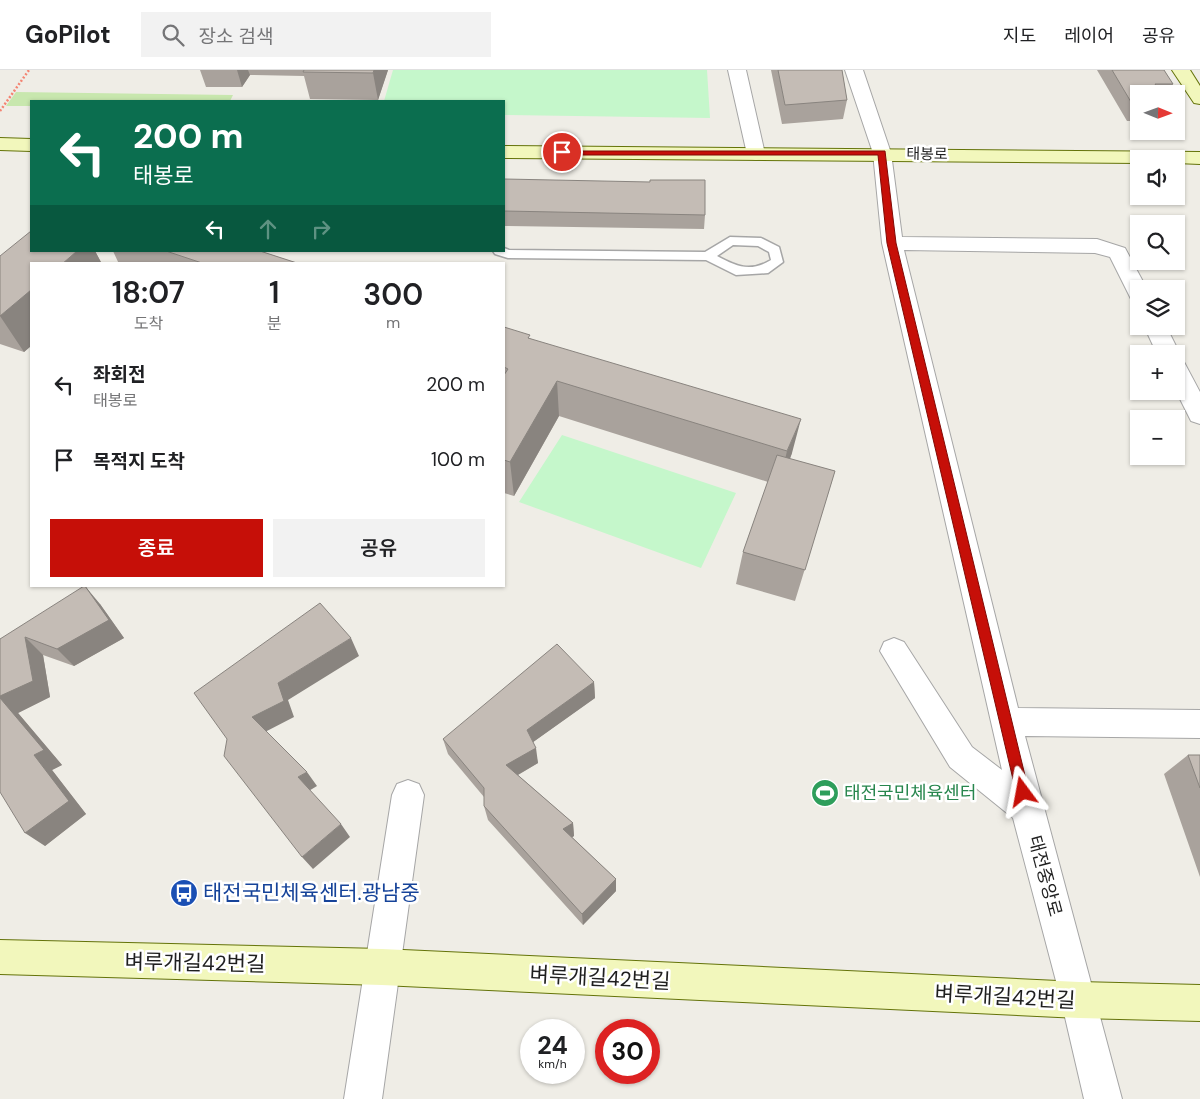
<!DOCTYPE html>
<html lang="ko">
<meta charset="utf-8">
<style>
body{margin:0;font-family:"DM Sans","Noto Sans KR",sans-serif;background:#f2f2f2;color:#202124;height:100vh;display:flex;flex-direction:column;font-size:19px;white-space:nowrap}
*{box-sizing:border-box;margin:0}
p{font-size:16px;color:#757577}
.icon{flex:none;width:28px;height:28px;fill:none;stroke:currentColor;stroke-width:2;stroke-linecap:round;stroke-linejoin:round}
.map{position:relative;flex:1;overflow:hidden}
.side{position:absolute;left:30px;top:192px;width:475px;height:325px;display:flex;flex-direction:column;background:#fff;border-radius:0px;box-shadow:0 1px 4px #0004}
.side>*{flex:none}
.guide{position:absolute;left:30px;top:30px;width:475px;height:152px;border-radius:0px;box-shadow:0 1px 4px #0004;background:#0b6e4f;color:#fff;overflow:hidden}
.needle{width:32px;rotate:91deg}
.fabs{position:absolute;left:1130px;top:15px;display:grid;gap:10px}
.fabs a{display:grid;place-items:center;width:55px;height:55px;border-radius:0px;background:#fff;box-shadow:0 1px 4px #0004;font-size:25px}
.speed{position:absolute;left:520px;top:949px;display:flex;gap:10px;font-size:25px;font-weight:700;text-align:center}
.speed>*{display:grid;place-content:center;width:65px;height:65px;border-radius:50%;background:#fff;box-shadow:0 1px 4px #0004;line-height:1}
.speed small{font-size:12px;font-weight:400}
.speed .limit{border:8px solid #d22;background:#fff;color:#111}
.pin{position:absolute;display:grid;place-items:center;width:42px;height:42px;color:#fff;margin:-21px;border:2px solid #fff;border-radius:50%;box-shadow:0 1px 5px #0007}
.me{position:absolute;width:55px;margin:-28px;rotate:347deg;stroke-linejoin:round;filter:drop-shadow(0 0 4px #0008)}
.turn{display:flex;align-items:center;gap:18px;height:105px;padding:0 20px;font-size:22px}
.turn .icon{width:65px;height:65px;stroke-width:2.5}
.turn b{display:block;font-size:35px;line-height:42px}
.lanes{display:flex;align-items:center;height:48px;padding:0 20px;background:#0003;justify-content:center;gap:25px;direction:ltr}
.lanes .off{opacity:.35}
.eta{display:flex;justify-content:space-evenly;align-items:center;height:85px;text-align:center}
.eta b{font-size:30px;font-weight:600;line-height:35px}
.primary-button{display:flex;gap:10px;margin-top:auto;padding:10px 20px}
.primary-button a{flex:1;height:58px;border-radius:0px;background:#c60f08;color:#fff;font-size:20px;font-weight:600;line-height:58px;text-align:center}
.primary-button a+a{background:#f2f2f2;color:#202124}
ul{padding:0;list-style:none}
li{display:flex;align-items:center;gap:15px;height:75px;padding:0 20px}
li div{flex:1}
li b{display:block;font-size:19px}
li em{font-style:normal}
header{display:flex;align-items:center;gap:30px;box-sizing:border-box;height:70px;padding:0 25px;background:#fff;border-bottom:1px solid #e0e0e0}
header strong{font-size:24px}
nav{display:flex;gap:28px;margin-inline-start:auto;font-size:18px}
.search{width:350px;height:45px;background:#f2f2f2;display:flex;align-items:center;gap:12px;box-sizing:border-box;padding:0 18px;border-radius:0px;color:#757577;font-size:19px}
.map>svg:first-child{display:block}
.grass{fill:#c8e7ae}
.park{fill:#c5f7cb}
.lines{fill:none;stroke-linecap:round;stroke-linejoin:round}
.lane-casing{stroke:#a6a6a6;stroke-width:3}
.street-casing{stroke:#a6a6a6;stroke-width:2}
.secondary-casing{stroke:#647309;stroke-width:2}
.path{stroke:#f48472;stroke-width:2.5;stroke-dasharray:2 2;stroke-linecap:butt}
.lane{fill:#fff;fill-rule:evenodd}
.street{fill:#fff;fill-rule:evenodd}
.secondary{fill:#f2f7bc;fill-rule:evenodd}
.wall{fill:#a9a29c}
.shaded-wall{fill:#89847f}
.building{fill:#c4bcb5;stroke:#89847f}
.route{fill:#c60f08;stroke:#810a05}
.labels{text-anchor:middle;dominant-baseline:central;stroke-width:5;stroke-linejoin:round;paint-order:stroke}
.far-street-label{font-size:15px;fill:#1f1f1f;stroke:#fff}
.leisure-label{font-size:18px;fill:#27864d;stroke:#fff;text-anchor:start}
.street-label{font-size:18px;fill:#1f1f1f;stroke:#fff}
.near-transit-label{font-size:21px;fill:#164399;stroke:#fff;text-anchor:start}
.near-street-label{font-size:21px;fill:#1f1f1f;stroke:#fff}
</style>
<header>
<strong>GoPilot</strong>
<div class="search"><svg class="icon" aria-label="search" viewBox="0 0 24 24"><circle cx="10" cy="10" r="6"/><path d="M15 15l6 6"/></svg>장소 검색</div>
<nav><a>지도</a><a>레이어</a><a>공유</a></nav>
</header>
<div class="map">
<svg width="1200" height="1029" viewBox="0 0 1200 1029">
<rect width="100%" height="100%" fill="#efede6"/>
<path class="grass" d="M16 22 233 25 230 31H31V36H6Z"/>
<path class="park" d="M393 0H707L710 48 504 45V31H384Z
M562 365 736 423 701 498 519 432Z"/>
<g class="lines">
<g class="lane-casing">
<path id="lane" d="M730 167 761 168 779 177 783 192 768 203 736 205 706 190 508 188 495 184 493 181H504V178L509 180 705 182ZM733 175 758 176 769 182 771 190C750 203 736 196 717 186Z"/>
</g>
<g class="street-casing">
<path id="street" d="M728 0H746L765 84 763 88 756 90 749 88 747 84Z
M845 0H863L891 83 902 167 1097 169 1125 178 1147 219H1139V231L1131 229 1110 187 1095 183 904 180 1018 638 1200 640V668L1025 666 1122 1029H1084L1061 930 1013 748 950 697 880 581 884 572 894 568 904 572 972 677 1002 700 882 173 873 83Z
M1144 256H1166L1180 284 1177 290 1176 284H1157Z
M1176 290 1184 292 1200 322V354L1191 351 1176 321Z
M408 710 419 714 424 725 382 1029H344L392 725 397 714Z"/>
</g>
<g class="secondary-casing">
<path id="secondary" d="M1172 0H1190L1200 16V34L1194 33Z
M0 68 31 69V81L0 80Z
M504 76 1200 82V94L1176 93V89H1139V93L504 88Z
M0 870 382 879 1079 912 1200 915V951L1079 948 382 915 0 904Z"/>
</g>
<path class="path" d="M0 41 29 0"/>
<use href="#lane" class="lane"/>
<use href="#street" class="street"/>
<use href="#secondary" class="secondary"/>
</g>
<path class="wall" d="M200 0H388L378 30 310 29 304 6 250 5 242 17H206Z
M771 0H842L847 30 843 49 782 54Z
M1097 0H1164L1173 14 1168 24H1139V51H1127Z
M504 109 705 145 704 159 504 156Z
M31 181H95L102 194H31V276L24 282 0 274V186Z
M113 181H260L300 194H119Z
M504 257 792 383 790 389 835 401 795 531 736 514 743 482 768 412 559 346 514 426 504 423Z
M100 534 124 568 74 596 43 585 50 627 18 643 62 695 52 700 86 744 45 776 0 569Z
M594 612 595 628 533 672 538 693 518 705 573 753 574 766 572 767 616 809V821L583 855 488 750 484 736V727L448 684 443 669Z
M1188 685H1200V807L1164 704Z"/>
<path class="shaded-wall" d="M237 0H248L250 5 242 17Z
M374 0H388L378 30 373 3Z
M77 181H95L102 194H62Z
M31 220V276L24 282 0 246Z
M557 311 559 346 514 426 510 392Z
M801 349 792 383 779 415 787 381Z
M85 516 100 534 124 568 74 596 57 579Z
M25 567 43 585 50 627 18 643 62 695 52 700 86 744 45 776 25 763 34 685 0 628V626Z
M351 568 359 586 288 630 294 647 263 663 252 647 278 613Z
M594 612 595 628 529 675 527 660Z
M536 678 538 693 509 710 506 695Z
M307 702 317 716 307 722 298 707Z
M573 753 574 766 565 772 563 759Z
M341 754 350 767 313 799 302 787Z
M616 809V821L583 855 582 844Z"/>
<path class="building" d="M304 0H374L373 3 303 2Z
M778 0H842L847 30 785 35Z
M1112 0H1164L1173 14H1155L1161 24H1139V37H1134Z
M504 109 650 112V110H705V145L504 141Z
M31 161V181H77L62 194H31V220L0 246V186Z
M166 181H260L300 194H205Z
M504 257 530 265 528 268 801 349 787 381 557 311 510 392 504 390V305L508 299 504 297Z
M777 385 835 401 805 500 743 482Z
M84 516H85L109 550 57 579 25 567 33 611 0 626V569Z
M320 533 351 568 278 613 284 631 252 647 307 702 298 707 341 754 302 787 224 686 227 669 194 623Z
M557 574 594 612 527 660 536 678 506 695 573 753 563 759 616 809 582 844 484 736V718L443 669Z
M0 628 44 680 34 685 69 731 25 763 0 722Z
M1188 685H1200V718Z"/>
<path class="route" d="M559 81H885L896 173 1029 722 1027 726 1023 728 1018 726 1016 722 887 173 878 85H562L558 82Z"/>
<defs>
<g id="stadium-disc" transform="scale(1.4375)"><circle r="9.5" fill="#2e9e5b" stroke="#fff"/><path d="M0-5a6.5 5 0 1 0 0 10a6.5 5 0 1 0 0-10ZM-3.5-1.8h7v3.6h-7Z" fill="#fff"/></g>
<g id="bus-disc" transform="scale(1.4375)"><circle r="9.5" fill="#1a4fb4" stroke="#fff"/><path d="M-5-6H5V4H4V6H2V4H-2V6H-4V4H-5ZM-3.5-4V0h7V-4ZM-3.5 1.2v1.5H-2V1.2ZM2 1.2v1.5H3.5V1.2Z" fill="#fff"/></g>
</defs>
<g fill-rule="evenodd">
<use href="#stadium-disc" x="825" y="723"/>
<use href="#bus-disc" x="184" y="823"/>
</g>
<g class="labels">
<g class="far-street-label">
<text transform="translate(927 84) rotate(1)">태봉로</text>
</g>
<g class="leisure-label">
<text x="844" y="723">태전국민체육센터</text>
</g>
<g class="street-label">
<text transform="translate(1045 806) rotate(75)">태전중앙로</text>
</g>
<g class="near-transit-label">
<text x="203" y="823">태전국민체육센터.광남중</text>
</g>
<g class="near-street-label">
<text transform="translate(195 893) rotate(1)">벼루개길42번길</text>
<text transform="translate(600 908) rotate(3)">벼루개길42번길</text>
<text transform="translate(1005 927) rotate(3)">벼루개길42번길</text>
</g>
</g>
</svg>
<div class="fabs">
<a><svg class="needle" viewBox="-14 -14 28 28"><path d="M0-13l5 13h-10z" fill="#e53935"/><path d="M0 13l5-13h-10z" fill="#757577"/></svg></a>
<a><svg class="icon" aria-label="sound" viewBox="0 0 24 24"><path d="M4 9h4l5-4v14l-5-4H4zM17 9q2 3 0 6"/></svg></a>
<a><svg class="icon" aria-label="search" viewBox="0 0 24 24"><circle cx="10" cy="10" r="6"/><path d="M15 15l6 6"/></svg></a>
<a><svg class="icon" aria-label="layers" viewBox="0 0 24 24"><path d="M12 4l9 5-9 5-9-5zM3 14l9 5 9-5"/></svg></a>
<a>+</a>
<a>−</a>
</div>
<div class="speed"><div>24<small>km/h</small></div><div class="limit">30</div></div>
<div class="pin" style="left:562px;top:82px;background:#d93025"><svg class="icon" aria-label="arrive" viewBox="0 0 24 24"><path d="M6 21V4h12l-3 4 3 4H6"/></svg></div>
<svg class="me" style="left:1023px;top:722px" viewBox="-20 -20 40 40"><path d="M0-17L14 15 0 8-14 15z" fill="#c60f08" stroke="#fff" stroke-width="4"/></svg>
<div class="guide">
<div class="turn"><svg class="icon" aria-label="left" viewBox="0 0 24 24"><path d="M17 20v-9H6M10 6l-5 5 5 5"/></svg><div><b>200 m</b>태봉로</div></div>
<div class="lanes"><svg class="icon" aria-label="left" viewBox="0 0 24 24"><path d="M17 20v-9H6M10 6l-5 5 5 5"/></svg><svg class="icon off" aria-label="ahead" viewBox="0 0 24 24"><path d="M12 20V5M6 11l6-6 6 6"/></svg><svg class="icon off" aria-label="right" viewBox="0 0 24 24"><path d="M7 20v-9h11M14 6l5 5-5 5"/></svg></div>
</div>
<section class="side">
<div class="eta">
<div><b>18:07</b><p>도착</p></div>
<div><b>1</b><p>분</p></div>
<div><b>300</b><p>m</p></div>
</div>
<ul>
<li><svg class="icon" aria-label="left" viewBox="0 0 24 24"><path d="M17 20v-9H6M10 6l-5 5 5 5"/></svg><div><b>좌회전</b><p>태봉로</p></div><em>200 m</em></li>
<li><svg class="icon" aria-label="arrive" viewBox="0 0 24 24"><path d="M6 21V4h12l-3 4 3 4H6"/></svg><div><b>목적지 도착</b></div><em>100 m</em></li>
</ul>
<div class="primary-button"><a>종료</a><a>공유</a></div>
</section>
</div>
